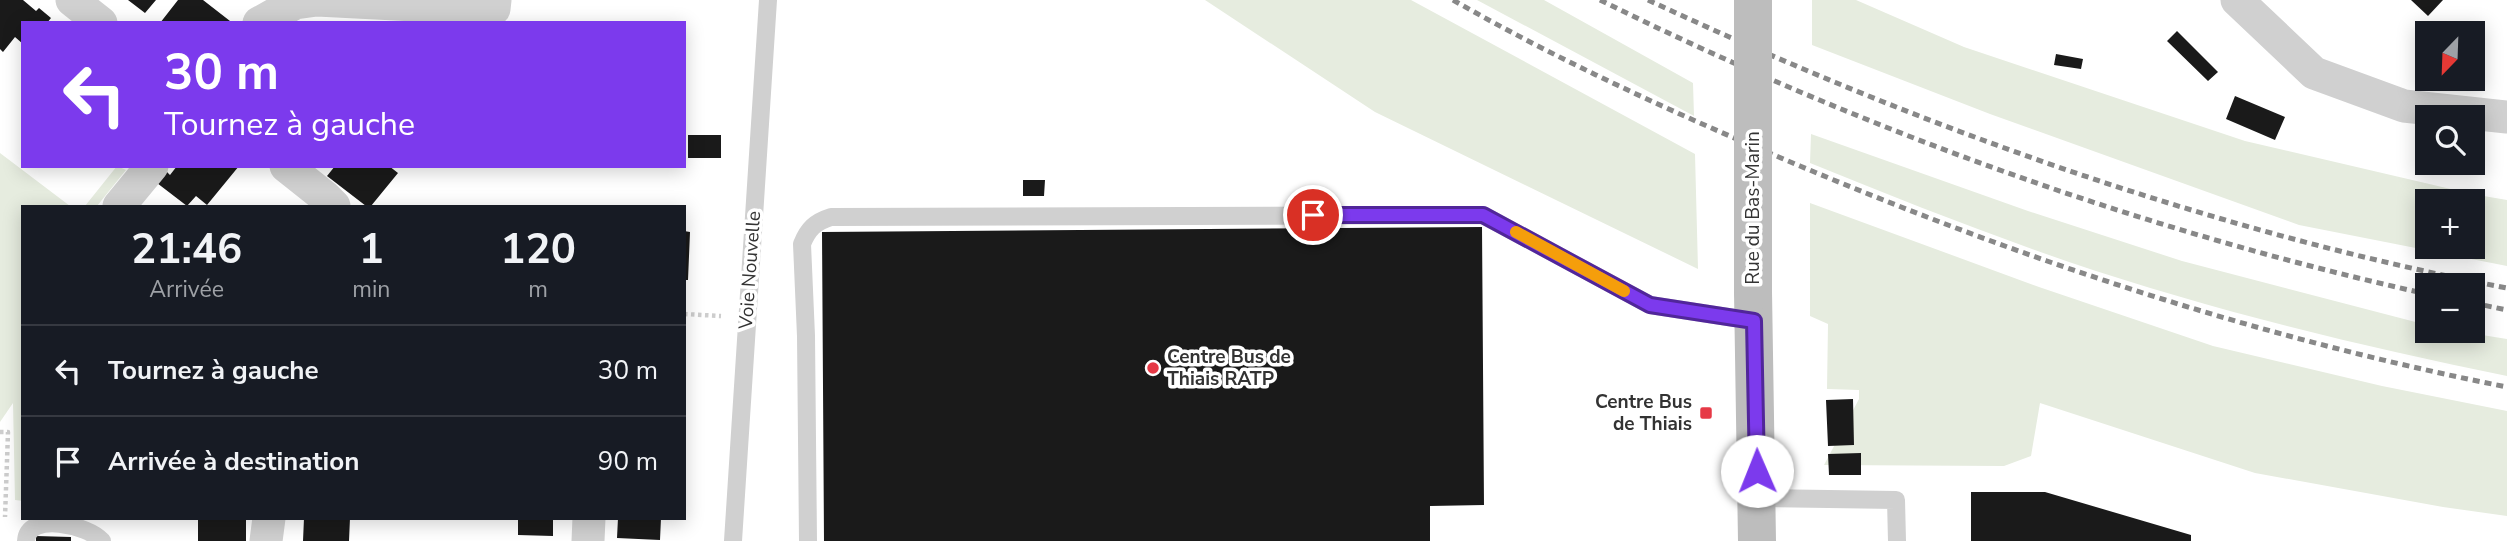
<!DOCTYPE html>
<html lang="fr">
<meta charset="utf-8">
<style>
body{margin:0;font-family:"Nunito Sans",sans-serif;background:#242831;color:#f1f3f6;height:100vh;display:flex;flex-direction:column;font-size:26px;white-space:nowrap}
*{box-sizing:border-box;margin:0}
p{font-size:23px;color:#9ea1a6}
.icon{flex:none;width:38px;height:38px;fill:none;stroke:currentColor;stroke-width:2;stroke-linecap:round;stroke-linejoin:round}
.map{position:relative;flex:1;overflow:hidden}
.sheet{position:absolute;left:21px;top:205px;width:665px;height:315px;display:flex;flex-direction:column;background:#171b24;border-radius:0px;box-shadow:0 4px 18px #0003}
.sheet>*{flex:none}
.guide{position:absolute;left:21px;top:21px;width:665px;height:147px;border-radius:0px;box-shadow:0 4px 18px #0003;background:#7c3aed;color:#fff;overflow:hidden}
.needle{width:46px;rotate:203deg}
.buttons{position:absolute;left:2415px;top:21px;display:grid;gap:14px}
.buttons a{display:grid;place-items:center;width:70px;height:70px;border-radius:0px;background:#171b24;box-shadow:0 4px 18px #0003;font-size:35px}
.pin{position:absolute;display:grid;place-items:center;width:60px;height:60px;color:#fff;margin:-30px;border:4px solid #fff;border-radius:50%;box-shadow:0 2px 7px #0007}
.me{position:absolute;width:77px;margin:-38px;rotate:359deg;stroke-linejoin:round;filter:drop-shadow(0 0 5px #0008)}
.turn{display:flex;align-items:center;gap:24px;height:147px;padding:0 28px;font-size:32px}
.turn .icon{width:91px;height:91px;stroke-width:2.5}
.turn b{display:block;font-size:49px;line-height:60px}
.eta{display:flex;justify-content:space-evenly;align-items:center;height:119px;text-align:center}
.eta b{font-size:42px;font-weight:700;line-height:49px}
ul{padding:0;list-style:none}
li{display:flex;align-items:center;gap:21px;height:91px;padding:0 28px;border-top:2px solid #363941}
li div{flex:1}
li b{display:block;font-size:26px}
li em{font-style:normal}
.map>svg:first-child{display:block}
.green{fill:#e6ecdf;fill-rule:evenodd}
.building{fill:#1a1a1a}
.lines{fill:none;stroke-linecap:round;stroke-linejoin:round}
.path{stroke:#cdcdcd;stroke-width:4.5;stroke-dasharray:3.5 3.5;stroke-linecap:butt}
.service{stroke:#d0d0d0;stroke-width:18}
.minor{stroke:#d0d0d0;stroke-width:33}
.secondary{stroke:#bdbdbd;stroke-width:38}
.rail{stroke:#888;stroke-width:5;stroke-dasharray:7 5;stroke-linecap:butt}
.secondary-bridge{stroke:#bdbdbd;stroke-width:38}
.route-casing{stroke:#51269a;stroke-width:18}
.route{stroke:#7c3aed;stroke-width:12}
.slow{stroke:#f59e0b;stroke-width:12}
.poi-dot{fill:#e63946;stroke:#fff;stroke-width:2.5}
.labels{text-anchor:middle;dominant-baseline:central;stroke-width:7;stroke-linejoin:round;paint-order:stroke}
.street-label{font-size:19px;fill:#333;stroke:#fff}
.poi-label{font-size:19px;font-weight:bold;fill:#333;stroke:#fff;text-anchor:start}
</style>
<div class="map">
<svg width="2507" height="541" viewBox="0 0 2507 541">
<rect width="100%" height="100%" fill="#fff"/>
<path class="green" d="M1205 0H1411L1695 154 1698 269 1375 112Z
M1477 0H1544L1693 83 1694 116Z
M1812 0H1856L1964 47 2245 141 2472 194 2507 200V266L2299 225 1990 114 1812 45ZM2473 201V247H2427V201Z
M1811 134 2028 211 2182 261 2427 325V331H2457L2507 339V376C2360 346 2211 310 2069 262 1982 232 1896 198 1810 163Z
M0 153 70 206H23V501L15 500 13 403 0 422Z
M117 166 126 170 97 206H85Z
M1810 203 2039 287 2213 346 2382 386 2507 411V516L2443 507 2255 473 2040 403 2031 456 2004 466 1824 465 1859 399V390L1827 389 1828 324 1810 316Z"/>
<path class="building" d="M0 0H23L36 11 39 8 51 18 47 23H23V44L15 37 3 52 0 49Z
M128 0H156L145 13Z
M178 0H203L230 21 160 23Z
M2411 0H2443L2428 16Z
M2177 31 2218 72 2208 81 2167 41Z
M2056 54 2083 59 2081 69 2054 65Z
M2235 96 2285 117 2275 140 2226 119Z
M688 135H721V158H688Z
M177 166H239L207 205 196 196 187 206 157 183 167 172 170 175Z
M335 166H389L398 173 371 206H366L327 176Z
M1023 180H1045L1044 196H1023Z
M1482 227 1484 505 1430 506V541H824L822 232Z
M684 231 690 232 688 280H684Z
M1853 399 1854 445 1828 446 1826 400Z
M1861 453V475H1829L1828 454Z
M1971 492H2045L2191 535V541H1971Z
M198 518H246V541H198Z
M304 518H350L349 541H303Z
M518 518H553V536L518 535Z
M618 518H661L660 540 617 538Z
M36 536 71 537V541H36Z"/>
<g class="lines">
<path class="path" d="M684 314 721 316
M0 432H8L5 517"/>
<path class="service" d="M1757 498 1896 500 1897 541
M26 541C28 511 88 525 102 541
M733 541 768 0
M808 541 806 336 802 244C808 229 815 222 831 217L1483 215 1650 305 1754 321"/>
<path class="minor" d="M72 0 101 23
M2237 0 2314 73 2404 106 2507 117
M259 23 295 3 317 0 494 9 495 0
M286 166 325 197 334 206
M119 206 152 166
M266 541 269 518
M588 541 589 518"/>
<path class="secondary" d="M1753 292 1757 541"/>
<path class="rail" d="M1453 0C1565 64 1681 116 1800 166 2029 262 2263 339 2507 387
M1600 0C1861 129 2142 231 2427 294
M1648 0C1923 128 2209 231 2507 288
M2473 303 2507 310"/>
<path class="secondary-bridge" d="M1753 292V0"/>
</g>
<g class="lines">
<g class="route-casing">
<path id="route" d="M1313 215H1483L1650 305 1754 321 1757 471"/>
</g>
<use href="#route" class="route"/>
<path class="slow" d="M1516 232 1624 291"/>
</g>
<g class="poi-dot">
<circle cx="1153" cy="368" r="7"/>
<rect x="1699" y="406" width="14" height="14" rx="3.5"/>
</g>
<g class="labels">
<g class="street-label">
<text transform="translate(1753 208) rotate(-90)">Rue du Bas-Marin</text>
<text transform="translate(750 270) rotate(-86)">Voie Nouvelle</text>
</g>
<g class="poi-label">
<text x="1167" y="357">Centre Bus de<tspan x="1167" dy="22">Thiais RATP</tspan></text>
<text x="1692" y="402" text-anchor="end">Centre Bus<tspan x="1692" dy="22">de Thiais</tspan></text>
</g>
</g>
</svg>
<div class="buttons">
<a><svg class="needle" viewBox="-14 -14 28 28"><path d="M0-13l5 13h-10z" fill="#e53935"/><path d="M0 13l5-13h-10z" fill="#9ea1a6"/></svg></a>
<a><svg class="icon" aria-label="search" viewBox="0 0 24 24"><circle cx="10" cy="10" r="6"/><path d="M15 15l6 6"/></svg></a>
<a>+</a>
<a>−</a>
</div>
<div class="pin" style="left:1313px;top:215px;background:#d93025"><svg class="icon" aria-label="arrive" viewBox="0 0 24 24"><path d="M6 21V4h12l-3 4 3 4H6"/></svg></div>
<svg class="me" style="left:1757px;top:471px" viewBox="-20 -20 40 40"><circle r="19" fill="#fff"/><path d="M0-13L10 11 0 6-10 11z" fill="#7c3aed"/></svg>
<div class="guide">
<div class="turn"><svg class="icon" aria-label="left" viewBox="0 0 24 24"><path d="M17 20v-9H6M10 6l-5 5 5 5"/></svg><div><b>30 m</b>Tournez à gauche</div></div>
</div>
<section class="sheet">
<div class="eta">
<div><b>21:46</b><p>Arrivée</p></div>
<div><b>1</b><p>min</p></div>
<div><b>120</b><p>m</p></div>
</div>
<ul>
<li><svg class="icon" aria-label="left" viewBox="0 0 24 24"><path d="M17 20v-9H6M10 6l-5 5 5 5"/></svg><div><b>Tournez à gauche</b></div><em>30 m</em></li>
<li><svg class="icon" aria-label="arrive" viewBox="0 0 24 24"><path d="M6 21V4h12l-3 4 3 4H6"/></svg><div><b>Arrivée à destination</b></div><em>90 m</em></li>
</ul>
</section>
</div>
